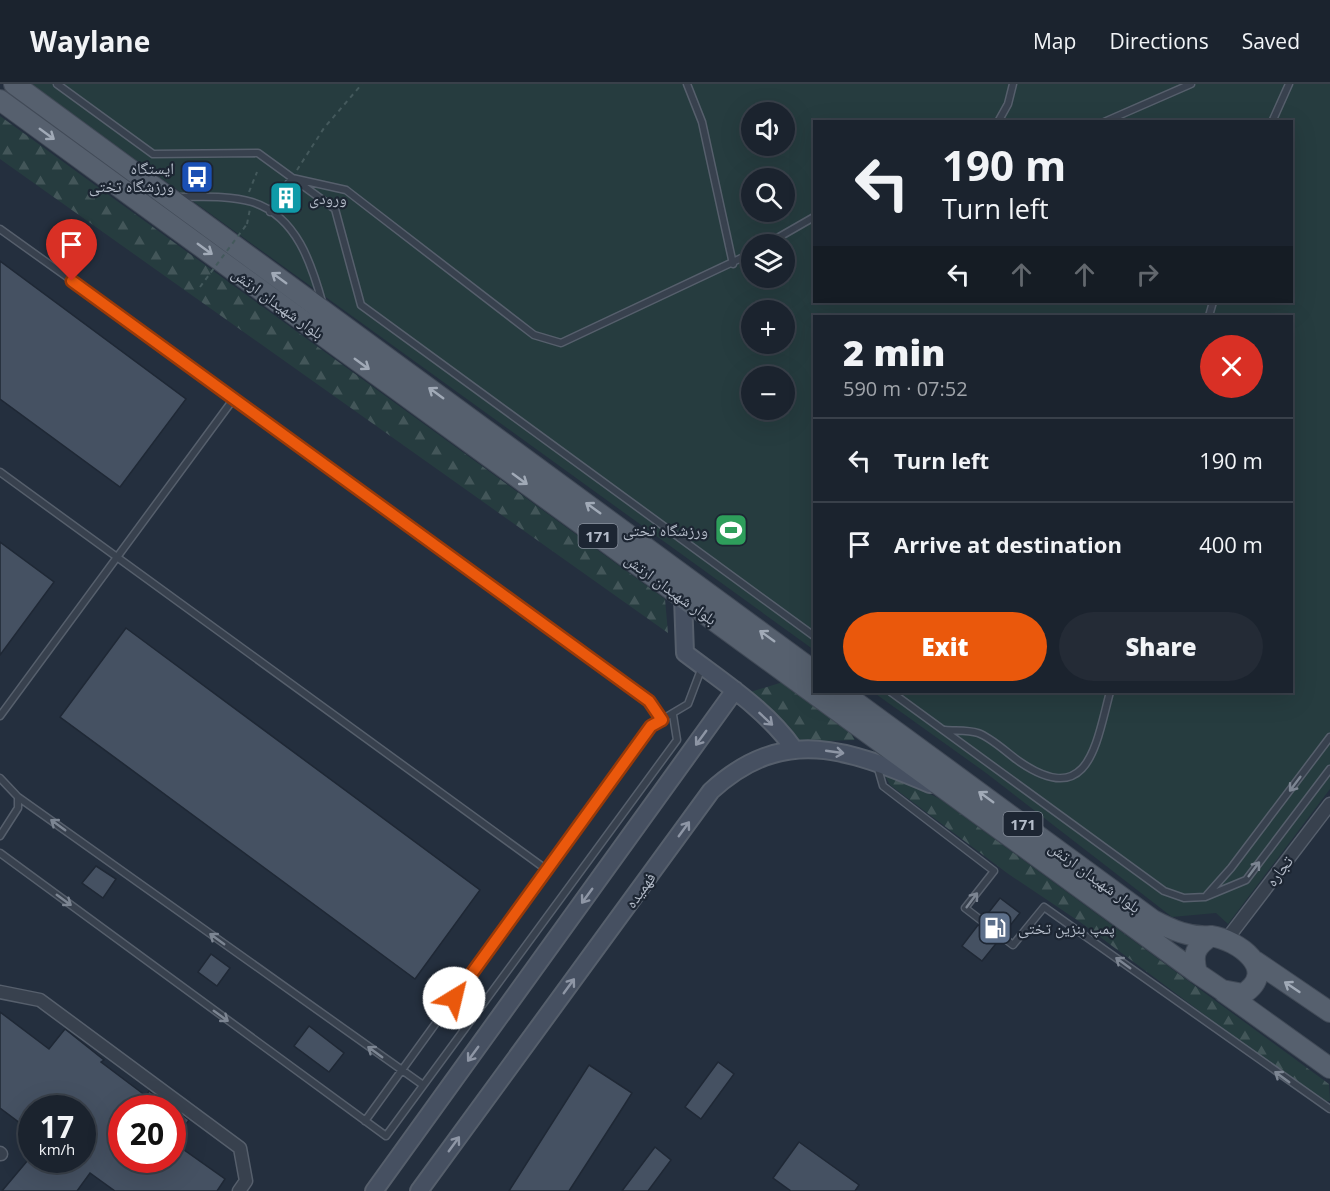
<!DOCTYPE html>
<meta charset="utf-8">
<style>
body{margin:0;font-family:"Open Sans","Noto Naskh Arabic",sans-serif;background:#242b36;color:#f1f3f6;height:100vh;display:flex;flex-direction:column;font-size:22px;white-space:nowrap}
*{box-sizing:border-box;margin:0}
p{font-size:20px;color:#a0a4aa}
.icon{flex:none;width:33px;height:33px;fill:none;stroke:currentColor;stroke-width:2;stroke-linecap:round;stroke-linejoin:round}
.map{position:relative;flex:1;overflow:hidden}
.panel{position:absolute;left:813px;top:231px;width:480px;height:378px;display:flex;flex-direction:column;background:#1b232e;border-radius:0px;box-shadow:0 6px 24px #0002,0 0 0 2px #39404a}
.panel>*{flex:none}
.top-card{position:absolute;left:813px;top:36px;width:480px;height:183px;border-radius:0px;box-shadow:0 6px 24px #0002,0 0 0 2px #39404a;background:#1b232e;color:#f1f3f6;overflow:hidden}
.tools{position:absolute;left:741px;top:18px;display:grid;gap:12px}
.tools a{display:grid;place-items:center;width:54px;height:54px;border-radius:50%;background:#1b232e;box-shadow:0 6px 24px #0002,0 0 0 2px #39404a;font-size:30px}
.speed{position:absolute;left:18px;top:1011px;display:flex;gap:12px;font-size:30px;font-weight:700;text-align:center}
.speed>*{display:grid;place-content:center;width:78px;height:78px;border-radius:50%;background:#1b232e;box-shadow:0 6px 24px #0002,0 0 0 2px #39404a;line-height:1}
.speed small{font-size:15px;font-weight:400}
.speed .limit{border:9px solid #d22;background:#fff;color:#111}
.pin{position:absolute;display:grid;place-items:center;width:51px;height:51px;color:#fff;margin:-62px -26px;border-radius:50% 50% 50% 0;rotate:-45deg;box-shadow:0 0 6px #0007}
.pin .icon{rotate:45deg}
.me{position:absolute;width:66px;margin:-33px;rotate:36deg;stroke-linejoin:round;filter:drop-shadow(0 0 4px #0008)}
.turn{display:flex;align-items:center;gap:21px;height:126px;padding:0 30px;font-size:27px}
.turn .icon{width:78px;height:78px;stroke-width:2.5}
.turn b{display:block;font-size:42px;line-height:51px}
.lanes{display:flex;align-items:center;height:57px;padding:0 30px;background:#0003;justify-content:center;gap:30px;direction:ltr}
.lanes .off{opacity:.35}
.round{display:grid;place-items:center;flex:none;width:63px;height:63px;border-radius:32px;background:#242b36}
.headline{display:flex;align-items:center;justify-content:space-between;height:102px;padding:0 30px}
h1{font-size:36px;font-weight:800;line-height:45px}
.cta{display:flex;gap:12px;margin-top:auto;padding:12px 30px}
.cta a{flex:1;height:69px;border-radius:36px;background:#ea580c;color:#fff;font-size:24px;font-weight:800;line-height:69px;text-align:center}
.cta a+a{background:#242b36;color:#f1f3f6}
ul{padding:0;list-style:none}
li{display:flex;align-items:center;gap:18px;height:84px;padding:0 30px;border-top:2px solid #39404a}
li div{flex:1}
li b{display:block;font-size:22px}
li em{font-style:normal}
header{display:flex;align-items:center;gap:36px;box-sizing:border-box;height:84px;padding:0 30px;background:#1b232e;border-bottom:2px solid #39404a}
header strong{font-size:28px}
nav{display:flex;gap:33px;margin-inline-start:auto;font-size:21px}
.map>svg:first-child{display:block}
.forest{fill:url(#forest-firs)}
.pitch{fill:#263c3f;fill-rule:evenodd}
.building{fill:#455162;stroke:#1f2835;stroke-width:1.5;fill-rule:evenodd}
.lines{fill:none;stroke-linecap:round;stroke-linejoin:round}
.lane-casing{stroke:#565f6c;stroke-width:9}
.street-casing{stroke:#565f6c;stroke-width:15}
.secondary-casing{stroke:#565f6c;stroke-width:20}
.primary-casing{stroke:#414a57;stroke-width:22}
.path{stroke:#44595c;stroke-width:2;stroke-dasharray:4.5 4.5;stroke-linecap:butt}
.lane{stroke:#38414e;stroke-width:6}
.street{stroke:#38414e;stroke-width:12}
.secondary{stroke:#465061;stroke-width:16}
.primary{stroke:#56606e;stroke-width:20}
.path-bridge{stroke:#44595c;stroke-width:2;stroke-dasharray:4.5 4.5;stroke-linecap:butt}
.oneway{stroke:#a1aab7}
.oneway2{stroke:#8e96a5}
.oneway3{stroke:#7c8592}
.route-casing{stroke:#983908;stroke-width:15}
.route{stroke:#ea580c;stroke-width:10}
.labels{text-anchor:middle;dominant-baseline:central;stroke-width:4.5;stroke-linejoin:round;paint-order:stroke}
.shield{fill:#1d2633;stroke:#878f9c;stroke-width:1.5}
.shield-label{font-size:15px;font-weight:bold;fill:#b4bcc9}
.poi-label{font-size:16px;fill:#b4bcc9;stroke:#1d2633;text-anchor:end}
.street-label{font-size:16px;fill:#b4bcc9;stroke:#1d2633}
</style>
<header>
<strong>Waylane</strong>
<nav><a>Map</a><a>Directions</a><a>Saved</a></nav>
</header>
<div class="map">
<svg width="1330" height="1107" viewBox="0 0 1330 1107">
<defs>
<pattern id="forest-firs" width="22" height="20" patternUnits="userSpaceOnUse" patternTransform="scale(1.5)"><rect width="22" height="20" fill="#263c3f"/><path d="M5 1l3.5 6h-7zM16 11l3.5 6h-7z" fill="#435659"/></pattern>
</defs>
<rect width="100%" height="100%" fill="#242f3e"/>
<path class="forest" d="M0 32 665 515 668 549 0 75Z
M783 598 849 645 855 656 797 658 747 609Z
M882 686 940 715 1329 1000 1330 1017 1324 1018 1296 999 1080 838 1007 789 890 701Z"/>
<path class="pitch" d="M31 0H1330V705L1228 840 1216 829 1172 833 986 689 873 608H1292V232H814V566ZM752 28H784V62H752ZM814 38H1292V218H814ZM752 94H784V128H752ZM752 160H784V194H752ZM752 226H784V260H752ZM752 292H784V326H752Z"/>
<path class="building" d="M0 177 186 315 120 403 0 315Z
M0 458 54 498 0 571Z
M126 544 480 806 415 895 60 633Z
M96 782 116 795 103 814 82 799Z
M1000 814 1020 829 1005 848 985 833Z
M978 841 999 856 982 877 962 862Z
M211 870 230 884 217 902 198 888Z
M0 928 49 965 65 945 104 976 101 978 146 1012 149 1007 189 1036 173 1058 225 1095 217 1107H115L90 1089 77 1107H2L28 1076H82V1024H32V1048L0 1024ZM122 1024H172V1076H122Z
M309 942 344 969 329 988 294 962Z
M718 978 734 990 701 1035 685 1023Z
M589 981 632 1009 618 1031 569 1107H509Z
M799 1058 859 1101 855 1107H791L773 1094Z
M655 1063 671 1076 648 1107H622Z"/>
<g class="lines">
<g class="lane-casing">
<path id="lane" d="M57 0 153 70 258 69 335 125 361 221 814 552
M687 0 702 38 733 180
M998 38 1008 20 1013 0
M1104 38 1191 0
M1272 38 1289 0
M177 113C201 113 229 111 252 118 297 132 312 181 323 221
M270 128 292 94 346 106 534 251 561 259 752 169
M0 145 235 313 649 617 662 636
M767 160 814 133
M1209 232 1213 218
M0 388 547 786
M891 608 1164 807 1184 814 1205 813 1246 796 1330 685
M0 632 235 313
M945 646C955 647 968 646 978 649 992 654 1007 669 1020 678 1089 725 1096 660 1110 608
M877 681 883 702 994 787 965 824 1013 861 1044 823 1330 1025
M0 694 18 713V724L0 752
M18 713 423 1001
M0 769 386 1052 677 656 673 631
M1207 811 1231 784 1330 653
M365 1037 651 642 688 620 702 583"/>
</g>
<g class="street-casing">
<path id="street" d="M1227 855 1330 720
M0 908 40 916 240 1064 246 1097 239 1107
M0 1069 1 1070"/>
</g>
<g class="secondary-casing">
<path id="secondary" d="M683 514 685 569C723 598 767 626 794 665
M374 1107 735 606
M419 1107 711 707C784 640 849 666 930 700"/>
</g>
<g class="primary-casing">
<path id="primary" d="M14 0 814 587
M0 16 1197 889
M842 608 1153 836C1172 846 1190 854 1211 852
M1211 852C1238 856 1280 886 1243 910L1222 906 1197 889C1192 870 1195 863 1211 852Z
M1255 877 1330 928
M1224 908 1330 984"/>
</g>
<path class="path" d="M297 86 324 44 362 0
M249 108 257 88
M247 140 250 125"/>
<use href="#lane" class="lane"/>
<use href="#street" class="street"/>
<use href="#secondary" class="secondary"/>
<use href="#primary" class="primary"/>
<path class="path-bridge" d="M200 203 247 140"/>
</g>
<defs><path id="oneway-shaft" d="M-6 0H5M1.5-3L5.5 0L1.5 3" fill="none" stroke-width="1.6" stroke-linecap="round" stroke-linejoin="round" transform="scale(1.5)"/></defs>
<g class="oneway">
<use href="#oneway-shaft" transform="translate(47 50) rotate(36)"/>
<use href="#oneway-shaft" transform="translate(205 165) rotate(36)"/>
<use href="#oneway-shaft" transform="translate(279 194) rotate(-144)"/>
<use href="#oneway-shaft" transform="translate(362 280) rotate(36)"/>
<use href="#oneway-shaft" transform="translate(436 309) rotate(-144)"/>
<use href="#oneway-shaft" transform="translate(520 395) rotate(36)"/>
<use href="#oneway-shaft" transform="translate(593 424) rotate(-144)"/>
<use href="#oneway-shaft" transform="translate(767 552) rotate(-144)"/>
<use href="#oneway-shaft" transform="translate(986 713) rotate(-144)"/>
<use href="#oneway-shaft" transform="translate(1292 903) rotate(-146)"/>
</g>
<g class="oneway2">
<use href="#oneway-shaft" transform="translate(766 635) rotate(43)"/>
<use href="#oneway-shaft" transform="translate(701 654) rotate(126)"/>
<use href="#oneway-shaft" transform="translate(835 668) rotate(8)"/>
<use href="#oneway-shaft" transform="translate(684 745) rotate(-54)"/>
<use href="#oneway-shaft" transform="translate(587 812) rotate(126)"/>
<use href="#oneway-shaft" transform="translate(569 902) rotate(-54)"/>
<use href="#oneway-shaft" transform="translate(473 970) rotate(126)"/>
<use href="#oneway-shaft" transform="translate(454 1060) rotate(-54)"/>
</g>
<g class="oneway3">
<use href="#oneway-shaft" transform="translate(1295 700) rotate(127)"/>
<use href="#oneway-shaft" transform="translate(58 741) rotate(-144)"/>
<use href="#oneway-shaft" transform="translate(1254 785) rotate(-53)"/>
<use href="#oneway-shaft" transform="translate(64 816) rotate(36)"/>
<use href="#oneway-shaft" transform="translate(972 816) rotate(-53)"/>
<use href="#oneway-shaft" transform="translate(217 855) rotate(-144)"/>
<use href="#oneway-shaft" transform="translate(1123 879) rotate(-144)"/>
<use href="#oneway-shaft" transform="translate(221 932) rotate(36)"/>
<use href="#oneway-shaft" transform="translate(375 968) rotate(-144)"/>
<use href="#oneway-shaft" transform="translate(1282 993) rotate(-144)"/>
</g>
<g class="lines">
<g class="route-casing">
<path id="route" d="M72 197 649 617 662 636 651 642 454 914"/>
</g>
<use href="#route" class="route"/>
</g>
<defs>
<g id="bus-square" transform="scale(1.725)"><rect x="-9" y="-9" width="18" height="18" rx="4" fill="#1a4fb4" stroke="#1d2633"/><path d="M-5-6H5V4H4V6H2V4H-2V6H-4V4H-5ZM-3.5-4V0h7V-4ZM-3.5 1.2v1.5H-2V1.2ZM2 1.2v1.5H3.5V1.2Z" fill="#fff"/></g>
<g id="building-square" transform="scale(1.725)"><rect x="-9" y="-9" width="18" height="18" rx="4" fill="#0f9aa8" stroke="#1d2633"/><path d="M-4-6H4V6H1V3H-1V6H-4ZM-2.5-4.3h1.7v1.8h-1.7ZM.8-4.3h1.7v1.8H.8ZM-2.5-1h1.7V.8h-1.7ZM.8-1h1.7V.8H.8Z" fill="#fff"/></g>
<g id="stadium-square" transform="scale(1.725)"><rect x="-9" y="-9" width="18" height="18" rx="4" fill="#2e9e5b" stroke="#1d2633"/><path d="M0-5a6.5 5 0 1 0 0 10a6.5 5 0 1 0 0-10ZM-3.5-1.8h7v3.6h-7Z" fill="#fff"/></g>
<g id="fuel-square" transform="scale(1.725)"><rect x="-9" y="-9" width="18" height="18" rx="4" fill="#5c6f8a" stroke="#1d2633"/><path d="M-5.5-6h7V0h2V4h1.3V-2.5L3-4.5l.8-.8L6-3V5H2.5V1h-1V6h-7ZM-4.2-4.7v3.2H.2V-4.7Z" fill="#fff"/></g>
</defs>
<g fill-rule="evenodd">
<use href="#bus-square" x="197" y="93"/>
<use href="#building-square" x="286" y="114"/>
<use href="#stadium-square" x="731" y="446"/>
<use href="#fuel-square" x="995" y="844"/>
</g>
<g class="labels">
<g class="shield">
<rect x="578.5" y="440" width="39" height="24" rx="4.5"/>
<rect x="1003.5" y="728" width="39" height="24" rx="4.5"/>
</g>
<g class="shield-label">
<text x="598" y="452">171</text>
<text x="1023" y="740">171</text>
</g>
<g class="poi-label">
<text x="174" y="84">ایستگاه<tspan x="174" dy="18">ورزشگاه تختی</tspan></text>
<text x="309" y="114" text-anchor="start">ورودی</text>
<text x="708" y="446">ورزشگاه تختی</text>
<text x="1018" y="844" text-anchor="start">پمپ بنزین تختی</text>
</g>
<g class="street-label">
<text transform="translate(278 219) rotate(36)">بلوار شهیدان ارتش</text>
<text transform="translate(671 505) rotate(36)">بلوار شهیدان ارتش</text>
<text transform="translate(1279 787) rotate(-53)">تجاره</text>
<text transform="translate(1095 793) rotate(36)">بلوار شهیدان ارتش</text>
<text transform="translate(640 806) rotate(-54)">فهمیده</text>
</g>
</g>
</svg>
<div class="tools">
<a><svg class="icon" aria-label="sound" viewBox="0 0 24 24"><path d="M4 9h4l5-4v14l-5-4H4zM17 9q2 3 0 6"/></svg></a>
<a><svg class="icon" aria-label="search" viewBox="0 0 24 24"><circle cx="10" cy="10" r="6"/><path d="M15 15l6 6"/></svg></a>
<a><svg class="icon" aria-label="layers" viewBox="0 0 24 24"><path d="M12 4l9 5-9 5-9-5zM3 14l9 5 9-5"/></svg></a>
<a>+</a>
<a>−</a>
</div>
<div class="speed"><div>17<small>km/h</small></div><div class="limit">20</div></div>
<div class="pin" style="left:72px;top:197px;background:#d93025"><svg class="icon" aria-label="arrive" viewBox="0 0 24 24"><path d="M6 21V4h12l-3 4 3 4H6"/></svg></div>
<svg class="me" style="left:454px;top:914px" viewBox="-20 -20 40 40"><circle r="19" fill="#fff"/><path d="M0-13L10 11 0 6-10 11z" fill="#ea580c"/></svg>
<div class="top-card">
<div class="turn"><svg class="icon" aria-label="left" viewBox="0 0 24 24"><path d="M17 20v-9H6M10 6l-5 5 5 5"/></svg><div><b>190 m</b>Turn left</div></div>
<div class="lanes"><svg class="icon" aria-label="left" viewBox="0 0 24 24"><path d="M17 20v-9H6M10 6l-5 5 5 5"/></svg><svg class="icon off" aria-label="ahead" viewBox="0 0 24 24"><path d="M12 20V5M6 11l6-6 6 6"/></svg><svg class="icon off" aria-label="ahead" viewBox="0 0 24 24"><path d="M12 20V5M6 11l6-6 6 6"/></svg><svg class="icon off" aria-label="right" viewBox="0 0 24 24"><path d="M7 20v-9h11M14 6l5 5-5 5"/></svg></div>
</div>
<section class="panel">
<div class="headline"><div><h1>2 min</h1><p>590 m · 07:52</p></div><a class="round" style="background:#d93025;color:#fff"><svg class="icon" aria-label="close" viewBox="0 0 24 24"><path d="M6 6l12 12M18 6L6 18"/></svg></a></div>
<ul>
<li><svg class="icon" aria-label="left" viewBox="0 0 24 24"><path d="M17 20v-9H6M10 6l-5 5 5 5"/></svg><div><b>Turn left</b></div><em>190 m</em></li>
<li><svg class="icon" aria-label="arrive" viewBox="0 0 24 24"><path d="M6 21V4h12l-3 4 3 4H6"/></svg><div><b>Arrive at destination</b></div><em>400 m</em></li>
</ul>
<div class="cta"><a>Exit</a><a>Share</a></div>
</section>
</div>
